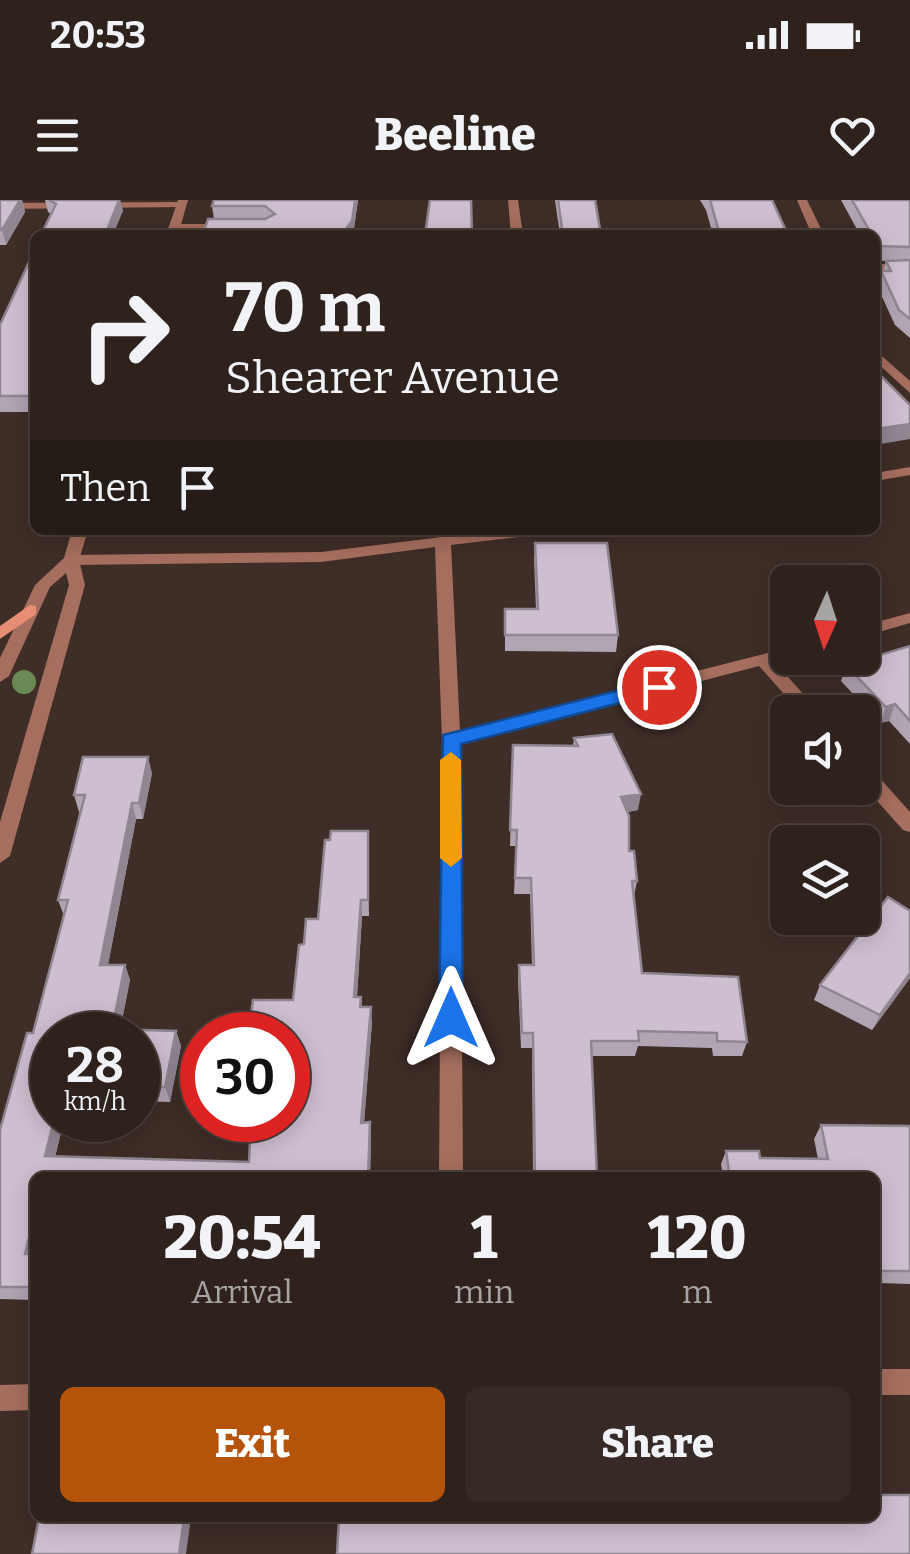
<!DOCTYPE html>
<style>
body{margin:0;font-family:Bitter,serif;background:#372a26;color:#f1f3f6;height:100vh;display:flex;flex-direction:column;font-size:38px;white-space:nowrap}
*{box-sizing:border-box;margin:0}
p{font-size:32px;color:#a7a4a4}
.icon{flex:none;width:55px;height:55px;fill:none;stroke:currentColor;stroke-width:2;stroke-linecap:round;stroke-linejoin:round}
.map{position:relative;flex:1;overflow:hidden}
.side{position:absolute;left:30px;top:972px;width:850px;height:350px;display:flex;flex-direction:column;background:#2f221d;border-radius:15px;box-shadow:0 5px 25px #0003,0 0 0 2px #4a3f3b}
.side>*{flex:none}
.banner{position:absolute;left:30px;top:30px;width:850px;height:305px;border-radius:15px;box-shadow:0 5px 25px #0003,0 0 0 2px #4a3f3b;background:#2f221d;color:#f1f3f6;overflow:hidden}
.needle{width:65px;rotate:183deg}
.buttons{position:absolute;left:770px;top:365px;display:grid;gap:20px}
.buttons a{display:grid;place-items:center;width:110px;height:110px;border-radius:15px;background:#2f221d;box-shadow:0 5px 25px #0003,0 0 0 2px #4a3f3b;font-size:50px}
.speed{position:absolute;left:30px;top:812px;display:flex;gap:20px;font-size:50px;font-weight:700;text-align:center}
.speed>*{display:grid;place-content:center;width:130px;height:130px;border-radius:50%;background:#2f221d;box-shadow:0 5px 25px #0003,0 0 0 2px #4a3f3b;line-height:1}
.speed small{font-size:25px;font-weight:400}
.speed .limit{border:15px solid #d22;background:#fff;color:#111}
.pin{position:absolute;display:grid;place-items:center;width:85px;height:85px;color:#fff;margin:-42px;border:5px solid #fff;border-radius:50%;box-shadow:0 2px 10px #0007}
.me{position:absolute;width:110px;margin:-55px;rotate:0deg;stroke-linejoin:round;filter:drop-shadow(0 0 8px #0008)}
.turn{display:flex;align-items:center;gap:35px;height:210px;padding:0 30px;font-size:45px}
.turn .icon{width:130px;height:130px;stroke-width:2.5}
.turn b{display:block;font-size:70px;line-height:85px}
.then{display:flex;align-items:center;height:95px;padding:0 30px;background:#0003;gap:20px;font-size:38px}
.eta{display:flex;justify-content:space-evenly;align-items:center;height:170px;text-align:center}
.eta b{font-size:60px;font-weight:800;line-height:70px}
.action{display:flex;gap:20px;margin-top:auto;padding:20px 30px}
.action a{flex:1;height:115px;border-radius:15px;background:#b45309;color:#fff;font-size:40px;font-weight:800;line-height:115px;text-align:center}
.action a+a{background:#372a26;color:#f1f3f6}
.status{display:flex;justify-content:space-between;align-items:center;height:70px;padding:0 50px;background:#2f221d;direction:ltr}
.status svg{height:28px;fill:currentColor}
header{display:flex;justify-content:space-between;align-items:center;height:130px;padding:0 30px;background:#2f221d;font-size:45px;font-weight:800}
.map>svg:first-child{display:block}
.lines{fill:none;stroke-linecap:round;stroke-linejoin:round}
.minor{fill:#a66e5e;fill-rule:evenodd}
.tertiary{fill:#a66e5e;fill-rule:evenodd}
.secondary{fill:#e88e75;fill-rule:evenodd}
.tree{fill:#6a8955}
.wall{fill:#b1a4b3}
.shaded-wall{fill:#908692}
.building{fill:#cebfd0;stroke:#908692;stroke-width:2.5}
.route{fill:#1a73e8;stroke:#114b97;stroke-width:2.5}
.slow{fill:#f59e0b}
</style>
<div class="status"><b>20:53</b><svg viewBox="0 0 49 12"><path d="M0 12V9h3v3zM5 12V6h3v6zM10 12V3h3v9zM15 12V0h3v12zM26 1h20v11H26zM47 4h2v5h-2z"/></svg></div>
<header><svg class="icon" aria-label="menu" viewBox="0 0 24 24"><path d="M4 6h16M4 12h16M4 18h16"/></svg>Beeline<svg class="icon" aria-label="heart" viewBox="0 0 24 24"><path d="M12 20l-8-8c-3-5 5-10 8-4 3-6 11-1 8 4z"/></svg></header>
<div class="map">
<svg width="910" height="1354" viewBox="0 0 910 1354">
<rect width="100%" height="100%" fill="#3f2d27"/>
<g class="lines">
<path class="minor" d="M508 0H518L523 35H511Z
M797 0H807L824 35H812Z
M185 2 186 4 181 7 0 9V3Z
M174 24H230L236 27 230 30 170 29 168 27Z
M875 64H910V72H875Z
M875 150 910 181V193L875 161Z
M910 267V275L875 281V273Z
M498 330H542L534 335 451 345 460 531 788 448V458H792L775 462 819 512H800L759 466 460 544 463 978H439L442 540 435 347 321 362 71 365 63 360 71 355 321 352Z
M910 413V423L862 437V426Z
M862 565 869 566 910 612V632L903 630 862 584Z
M875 1169H910V1195H875Z
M35 1184V1210L0 1211V1185Z"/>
<path class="tertiary" d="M178 0H188L178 35H166Z
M72 330H88L79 360 85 385 10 656 0 663V622L69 385 66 373 50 387 9 476 0 482V458L35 385 64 358Z"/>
<path class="secondary" d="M30 405 36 406V414L0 439V426Z"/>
</g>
<circle class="tree" cx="24" cy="482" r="12"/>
<path class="wall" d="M0 0H24H22L25 12 6 45H0Z
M45 0H120L123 11 51 14 48 12Z
M214 0H358L353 35H204L208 19H214L212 6Z
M555 0H595L601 35H560Z
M700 0H772L788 35H713L706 10Z
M841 0H910V138L895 125 877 86 881 71H883L886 61H890H875V35H860Z
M35 49V212H0V125Z
M535 343 618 435 616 452 505 451V409H536L534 359Z
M910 446V544L889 521 880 523 841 481 846 465Z
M574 538 638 610 628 612 629 651 637 681 634 696 642 773 747 842 742 856H713L712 848 638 846 635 856H591L597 977 623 978H533L532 848H521L518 780 519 765H532L530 694H514L516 646H510L513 545 573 546Z
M152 573 143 619H136L108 765H125L130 780 120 830 176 831 181 846 170 902 138 901V835H52L64 920 55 957 249 962 293 800 304 744 318 719 369 647V716H362L357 797H361L362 807 372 822 364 922H370L371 936 370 978H35V1100L0 1099V930L33 833 64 716 58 700 81 612H79L74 595Z
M910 711V778L872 830 814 800 820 785Z
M821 925 910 926V1084L879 1083 875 1089V978H723L721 964 726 951 760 958 818 959 814 939Z"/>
<path class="shaded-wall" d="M20 0H22L25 12 6 45 2 30Z
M119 0H120L123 11 113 35H105Z
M355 0H358L353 35H341Z
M910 224V239L875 245V229Z
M895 504 889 521 880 523 886 507Z
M148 557 152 573 143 619 139 603Z
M641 594 638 610 619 613 621 597Z
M132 603 136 619 105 780 100 765Z
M368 631 369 647V716L368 700Z
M361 700 362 716 356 812 354 797Z
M125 765 130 780 119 835 112 829Z
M910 773V778L872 830 880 815Z
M371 807 372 822 363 937 361 923Z
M176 831 181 846 170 902 165 887Z
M54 920H64L52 970 45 956Z
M370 922 371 936 370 978H368Z
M35 1013V1059L25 1054Z
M184 1318H191L186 1354H179Z"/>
<path class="building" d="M0 0H20L2 30H0Z
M49 0H119L105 35H112H41L56 4Z
M214 0H355L352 21 341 35H205L203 34 208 19H265L275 14 265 6H212Z
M430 0H471L472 35H425Z
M558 0H595L601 35H563Z
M710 0H772L788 35H720Z
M852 0H910V47L878 46 875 40V35H872Z
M35 49V196H0V125Z
M910 60V119L899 110 881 71H891L886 61Z
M875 170 910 205V224L875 229Z
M535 343H607L618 435H505V409H538Z
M910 446V521L895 504 886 507 846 465Z
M612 534 641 594 621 597 629 616V651H634L637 681H632L642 773 738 777 747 842 717 841V833L638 831 639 841H591L597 977 623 978H535L533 833H522L519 765H534L531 678H515L517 630H510L513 545 578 546 574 538Z
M83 557H148L139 603H132L100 765H125L112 829 176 831 165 887H138V835H52L54 920 45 956 249 962 251 920H288V835H248L253 800H293L299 745 304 744 306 719H318L325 640H330L331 631H368V700H361L354 797H361L360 807H371L361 923 370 922 368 978H35V1013L25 1054H35V1087H0V930L27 833H33L68 700H58L85 595H74Z
M888 697 910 711V773L880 815 820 785Z
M821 925 910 926V1071H878L881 1081H875V978H730L726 951H759L760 958 828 959Z
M875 1295H910V1354H337L339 1318H875Z
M39 1318H184L179 1354H32Z"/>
<path class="route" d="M659 480 666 482V491L461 544 463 818 451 829 442 826 439 818 443 535Z"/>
<path class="slow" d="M451 552 461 560 462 658 451 667 440 658V560Z"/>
</svg>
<div class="buttons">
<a><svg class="needle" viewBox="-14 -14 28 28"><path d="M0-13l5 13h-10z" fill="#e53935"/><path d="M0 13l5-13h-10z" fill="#a7a4a4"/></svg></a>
<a><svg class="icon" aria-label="sound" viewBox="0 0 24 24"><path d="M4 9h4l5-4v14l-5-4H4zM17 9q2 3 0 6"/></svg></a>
<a><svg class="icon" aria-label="layers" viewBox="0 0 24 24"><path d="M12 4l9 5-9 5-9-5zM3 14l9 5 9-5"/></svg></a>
</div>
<div class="speed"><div>28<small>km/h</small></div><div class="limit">30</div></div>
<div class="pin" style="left:659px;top:487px;background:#d93025"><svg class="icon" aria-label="arrive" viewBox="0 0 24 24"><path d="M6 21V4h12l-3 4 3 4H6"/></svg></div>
<svg class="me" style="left:451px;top:818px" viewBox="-20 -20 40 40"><path d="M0-17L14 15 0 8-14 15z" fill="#1a73e8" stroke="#fff" stroke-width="4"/></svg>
<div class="banner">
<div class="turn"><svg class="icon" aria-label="right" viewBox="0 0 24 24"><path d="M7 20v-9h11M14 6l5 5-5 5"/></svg><div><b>70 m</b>Shearer Avenue</div></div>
<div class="then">Then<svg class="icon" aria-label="arrive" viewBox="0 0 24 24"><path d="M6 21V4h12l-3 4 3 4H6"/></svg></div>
</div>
<section class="side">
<div class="eta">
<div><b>20:54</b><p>Arrival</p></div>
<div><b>1</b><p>min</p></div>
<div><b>120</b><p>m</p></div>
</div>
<div class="action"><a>Exit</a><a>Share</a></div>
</section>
</div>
